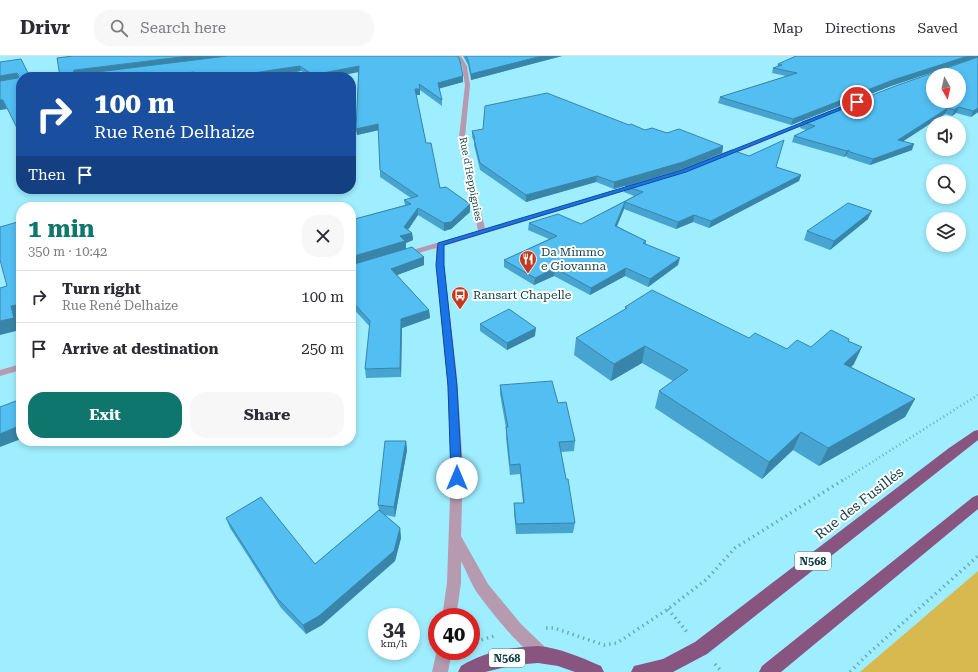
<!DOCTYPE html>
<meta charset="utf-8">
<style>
body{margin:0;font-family:"Roboto Serif",serif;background:#f7f7f7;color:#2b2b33;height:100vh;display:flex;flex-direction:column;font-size:15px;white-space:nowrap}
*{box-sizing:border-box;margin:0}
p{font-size:13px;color:#7c7c81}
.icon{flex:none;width:22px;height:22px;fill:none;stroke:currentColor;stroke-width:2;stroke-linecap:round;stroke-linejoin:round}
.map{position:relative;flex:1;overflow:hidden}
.panel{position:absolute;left:16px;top:146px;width:340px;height:244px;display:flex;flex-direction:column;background:#fff;border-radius:16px;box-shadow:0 2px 6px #0003}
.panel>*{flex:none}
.top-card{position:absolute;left:16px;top:16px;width:340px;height:122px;border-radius:16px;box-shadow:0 2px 6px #0003;background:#1a4fa0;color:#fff;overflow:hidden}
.needle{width:26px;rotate:172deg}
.buttons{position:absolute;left:926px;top:12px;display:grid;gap:8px}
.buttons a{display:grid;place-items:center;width:40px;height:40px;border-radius:50%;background:#fff;box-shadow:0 2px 6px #0003;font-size:20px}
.speed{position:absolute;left:368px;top:552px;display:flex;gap:8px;font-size:20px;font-weight:700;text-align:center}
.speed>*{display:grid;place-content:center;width:52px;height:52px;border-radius:50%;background:#fff;box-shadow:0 2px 6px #0003;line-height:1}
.speed small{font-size:10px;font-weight:400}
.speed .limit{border:6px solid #d22;background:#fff;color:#111}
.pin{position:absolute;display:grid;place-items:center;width:34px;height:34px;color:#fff;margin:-17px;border:2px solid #fff;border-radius:50%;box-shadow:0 1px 4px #0007}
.me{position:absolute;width:44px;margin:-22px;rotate:0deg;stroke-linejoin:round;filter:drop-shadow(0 0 3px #0008)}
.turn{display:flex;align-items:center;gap:14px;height:84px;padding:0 12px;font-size:18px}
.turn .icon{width:52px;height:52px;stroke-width:2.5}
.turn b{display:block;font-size:28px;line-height:34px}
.then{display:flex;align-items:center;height:38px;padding:0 12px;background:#0003;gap:8px;font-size:15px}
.round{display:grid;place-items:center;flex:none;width:42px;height:42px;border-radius:16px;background:#f7f7f7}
.headline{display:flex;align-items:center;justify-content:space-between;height:68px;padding:0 12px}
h1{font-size:24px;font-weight:700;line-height:30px;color:#0f766e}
.action{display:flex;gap:8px;margin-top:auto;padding:8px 12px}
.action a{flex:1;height:46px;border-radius:16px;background:#0f766e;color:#fff;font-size:16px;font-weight:700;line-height:46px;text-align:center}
.action a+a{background:#f7f7f7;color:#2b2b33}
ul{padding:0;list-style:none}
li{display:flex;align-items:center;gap:12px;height:52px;padding:0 12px;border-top:1px solid #e1e1e2}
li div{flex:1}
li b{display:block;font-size:15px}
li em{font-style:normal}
header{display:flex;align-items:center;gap:24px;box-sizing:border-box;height:56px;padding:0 20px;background:#fff;border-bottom:1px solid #e1e1e2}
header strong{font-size:19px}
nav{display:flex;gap:22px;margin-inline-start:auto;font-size:14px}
.search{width:280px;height:36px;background:#f7f7f7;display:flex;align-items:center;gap:10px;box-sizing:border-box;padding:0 14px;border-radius:16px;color:#7c7c81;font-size:15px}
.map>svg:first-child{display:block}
.green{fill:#d8b950}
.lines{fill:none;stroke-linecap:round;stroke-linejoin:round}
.path-far1{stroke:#69acb9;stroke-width:2.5;stroke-dasharray:1 3;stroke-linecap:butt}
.path{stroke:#69acb9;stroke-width:3.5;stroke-dasharray:1.5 4;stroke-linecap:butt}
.tertiary{fill:#b69ab0;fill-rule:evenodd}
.trunk{fill:#885480;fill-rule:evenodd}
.wall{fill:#47a3d0}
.shaded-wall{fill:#3985a9}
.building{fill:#52bef2;stroke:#3985a9;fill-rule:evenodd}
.route{fill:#1a73e8;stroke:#114b97}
.labels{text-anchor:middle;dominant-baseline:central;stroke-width:4;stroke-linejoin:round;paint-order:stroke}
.far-street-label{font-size:10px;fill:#113f47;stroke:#fff}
.shield{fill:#fff;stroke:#58797e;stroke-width:1}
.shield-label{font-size:11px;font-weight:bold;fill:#113f47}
.poi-label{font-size:12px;fill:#113f47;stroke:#fff;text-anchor:start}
.near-street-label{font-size:14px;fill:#113f47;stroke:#fff}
</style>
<header>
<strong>Drivr</strong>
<div class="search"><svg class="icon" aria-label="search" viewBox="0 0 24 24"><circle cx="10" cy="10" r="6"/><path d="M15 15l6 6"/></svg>Search here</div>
<nav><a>Map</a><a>Directions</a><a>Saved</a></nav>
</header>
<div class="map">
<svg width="978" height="616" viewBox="0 0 978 616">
<rect width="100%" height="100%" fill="#9feeff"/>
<path class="green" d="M978 515V616H860Z"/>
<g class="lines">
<path class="path-far1" d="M842 425 978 339"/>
<path class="path" d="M668 553 687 576
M546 572H554L604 589 617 587 668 553 707 523 735 492 843 424
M471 587 494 580
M715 608 722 616
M850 616 868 598 978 500"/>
<path class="tertiary" d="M457 0H461L467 10 470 29 465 81 485 173 635 129 640 130 444 190V209L457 321 463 412 461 480 488 528 521 568 546 592 549 597 546 602 541 604C523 597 490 554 478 538 471 528 467 516 461 505V527L456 561H442L447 527 451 412 447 321 436 209V192L405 201 401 199 402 197 478 175 459 81 465 29 462 10Z
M811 63 816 64 726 101 721 100Z
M21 308V314L0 320V314Z
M437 594V595H452L448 616H432Z"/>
<path class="trunk" d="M978 374V384L707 598 673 616H631L634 610 663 603 695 586 949 392 974 375Z
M978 439V453L781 616H759L762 610 973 441Z
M538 590C560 592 580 601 601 610L604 616H575L558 610 538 607 514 609 485 616H458L461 610C483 596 512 591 538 590Z"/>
</g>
<path class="wall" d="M458 0 463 26 439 32 442 44V50L420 34V39H416L426 87 440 132 470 156 451 173 444 175 418 159 408 174 412 177 413 184 406 187V193L424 201V209L397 219 429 254 430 262 402 272 401 321 366 322 365 313 370 271 351 250V164L405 149 404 144 411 142 380 121V114L379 74 357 79 358 16 332 21H309L301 15 267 21H60Z
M463 0H562L471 24 468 9Z
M978 1 891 30 791 69 718 47 720 41 786 20 772 17 773 12 777 11 778 8Z
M978 1V56L971 61 956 57 952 60 945 58 903 85 912 94 870 109 848 102 846 100 844 101 792 86 794 80 806 74 800 72 802 66Z
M629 69 645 74 667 77 723 90 722 97 682 113 614 133 596 126 526 146 480 114 474 89V85L472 81V75Z
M776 111 801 119 799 125 709 172 693 166 676 173 624 153 617 170 646 185V188L678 209 648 231 625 220 590 239 554 220 534 229 504 211V204L549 183 528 174 529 167 581 168 634 140 624 136 625 130Z
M868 163 830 194 804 184 807 175Z
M625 251 749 282 787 293 811 291 849 283 848 285 854 308 851 311 915 343 905 361 819 410 793 394 762 423 655 352 659 335 673 325 642 307 611 325 574 299 576 282 625 253Z
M480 268 535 280 507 294 480 275Z
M500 329 558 347 575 385 574 395 561 396 575 467 573 477 516 478 514 457V447H523L520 418 510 419 506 381V372L500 338Z
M406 385 407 394 395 461 385 459 400 472 401 482 395 505 322 569 306 578 281 552 230 472 226 462 315 508 379 454 378 449Z"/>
<path class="shaded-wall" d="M189 0H235L77 20 73 15 75 14Z
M542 0H562L471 24V18Z
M968 0H978V1L891 30 791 69 793 63 893 24Z
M300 10 301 15 267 21H254L253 17Z
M359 10V16L332 21H313V19Z
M194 16 195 21H152Z
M17 17 21 26 0 29V20Z
M463 20V26L438 33V27Z
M415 33H420V39H415Z
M0 44H3L7 53 0 54Z
M959 51 956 57 952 60 954 54Z
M948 52 945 58 896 90 898 84Z
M978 52V56L971 61 973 55Z
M378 68 379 74 357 79 356 73Z
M914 88 912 94 870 109 873 103Z
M723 90 722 97 682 113 614 133V126Z
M849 94 846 100 844 101 847 95Z
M801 119 799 125 709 172 711 165Z
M597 120 596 126 526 146V139Z
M625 146 624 153 614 177 615 170Z
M470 148V156L451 173 444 175V167Z
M418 152V159L405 178 404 171Z
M872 155 868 163 830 194 834 185Z
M694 159 693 166 676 173 678 166Z
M412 177 413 184 406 187V193L351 210V201L400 180Z
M424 201V209L392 221 391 213Z
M680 202 678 209 648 231 650 223Z
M555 212 554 220 534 229 535 222Z
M626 212 625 220 590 239 591 232Z
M21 248V261L18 262 20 274 0 279V265L11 250Z
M429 254 430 262 402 272 401 321 400 312 401 263Z
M536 272 535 280 507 294V287Z
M645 290 642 307 611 325 614 308Z
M862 291 854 308 837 325 844 308Z
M915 343 905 361 819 410 828 392Z
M21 369V383L0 391V378Z
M801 376 793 394 762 423 769 406Z
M406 385 407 394 395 461 394 451Z
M400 472 401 482 395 505 322 569 306 578 303 569Z"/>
<path class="building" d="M73 0H189L75 14 73 15 75 17H89L227 0H458L460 5 463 20 438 27 442 44 419 28 420 33H415L426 87H431L440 132 446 131 470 148 451 166 444 167 418 152 404 171 412 177 400 180 405 185 351 201V164L411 148 404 144 418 140 380 114 378 68 356 73 359 10 313 19 300 10 253 17 256 21H197L194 16 152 21H60L57 2Z
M466 0H542L471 18 468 4Z
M796 0H968L893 24 793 63 720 41 797 17 773 12 782 9 778 8Z
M978 1V52L973 55 959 51 954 54 948 52 898 84 914 88 873 103 850 96 849 94 847 95 794 80 815 70 802 66 898 29ZM933 19H959V45H933Z
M21 3 30 21H21V80L3 44H0V25L18 22 19 19 17 17 0 20V6Z
M547 37 629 69 631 68 645 74 652 72 667 77 679 73 723 90 683 106 614 126 597 120 526 139 480 107 474 83 475 82 472 75 483 73 485 50Z
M784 84 776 111 801 119 711 165 694 159 678 166 625 146 615 170 646 185 643 187 680 202 650 223 626 212 591 232 555 212 535 222 504 204 557 180 529 167 558 158 581 168 643 136 625 130 688 111 732 94 749 100Z
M848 147 872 155 834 185 807 175Z
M21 165V248L11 250 14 262 0 265V232L7 230 0 204V171Z
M412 191 424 201 391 213 429 254 401 263 400 312 365 313 370 265 351 244V209Z
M652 234 749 282 755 277 787 293 797 284 811 291 831 274 849 283 848 285 862 291 844 308 915 343 828 392 801 376 769 406 659 335 688 314 645 290 614 308 576 282 627 252 625 251Z
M509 253 536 272 507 287 480 268Z
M552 325 558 347 566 346 575 385 559 386 566 423H568L575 467 516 468 514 447H524L520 408 510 409 506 371H508L500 329Z
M21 343V369L0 378V351Z
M385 385H406L394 451 378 449Z
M261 441 315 508 379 454 400 472 394 495 319 560 303 569 277 542 226 462Z"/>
<path class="route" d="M856 45 860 46 686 116 444 189V209L457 330 462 422 460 426 457 427 453 426 451 422 448 330 436 209 438 187 682 114Z"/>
<defs>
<g id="restaurant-pin" transform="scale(0.9)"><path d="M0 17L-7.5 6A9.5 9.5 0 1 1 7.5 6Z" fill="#c3381e" stroke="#fff"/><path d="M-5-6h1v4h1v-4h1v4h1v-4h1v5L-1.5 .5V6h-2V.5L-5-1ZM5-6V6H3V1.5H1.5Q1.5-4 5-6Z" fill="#fff"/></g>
<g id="bus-pin" transform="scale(0.9)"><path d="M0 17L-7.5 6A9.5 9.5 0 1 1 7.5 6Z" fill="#c3381e" stroke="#fff"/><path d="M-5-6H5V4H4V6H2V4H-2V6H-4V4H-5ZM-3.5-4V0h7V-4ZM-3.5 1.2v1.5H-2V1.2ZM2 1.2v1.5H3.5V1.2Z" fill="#fff"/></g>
</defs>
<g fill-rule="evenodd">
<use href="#restaurant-pin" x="528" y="203"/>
<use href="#bus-pin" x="460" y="239"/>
</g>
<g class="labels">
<g class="far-street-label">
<text transform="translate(471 123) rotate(79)">Rue d'Heppignies</text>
</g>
<g class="shield">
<rect x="795" y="496" width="36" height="18" rx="3"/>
<rect x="489" y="593" width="36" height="18" rx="3"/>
</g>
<g class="shield-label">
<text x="813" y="505">N568</text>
<text x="507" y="602">N568</text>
</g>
<g class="poi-label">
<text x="541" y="196">Da Mimmo<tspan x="541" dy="14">e Giovanna</tspan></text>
<text x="473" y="239">Ransart Chapelle</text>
</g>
<g class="near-street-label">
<text transform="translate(859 447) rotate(-38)">Rue des Fusillés</text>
</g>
</g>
</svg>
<div class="buttons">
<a><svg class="needle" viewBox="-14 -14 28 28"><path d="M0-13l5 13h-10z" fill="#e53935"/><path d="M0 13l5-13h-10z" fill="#7c7c81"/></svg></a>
<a><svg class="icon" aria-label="sound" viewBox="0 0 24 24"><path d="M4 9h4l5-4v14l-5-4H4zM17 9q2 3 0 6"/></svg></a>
<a><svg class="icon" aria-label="search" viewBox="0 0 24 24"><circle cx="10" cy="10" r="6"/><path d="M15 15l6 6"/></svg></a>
<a><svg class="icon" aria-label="layers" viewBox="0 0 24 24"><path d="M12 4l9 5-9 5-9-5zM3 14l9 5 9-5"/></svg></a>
</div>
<div class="speed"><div>34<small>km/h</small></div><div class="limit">40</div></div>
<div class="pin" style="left:857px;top:46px;background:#d93025"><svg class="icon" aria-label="arrive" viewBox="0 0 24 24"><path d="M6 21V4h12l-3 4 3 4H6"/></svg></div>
<svg class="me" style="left:457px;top:422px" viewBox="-20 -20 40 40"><circle r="19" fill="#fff"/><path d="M0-13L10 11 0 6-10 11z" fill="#1a73e8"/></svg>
<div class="top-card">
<div class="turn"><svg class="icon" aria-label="right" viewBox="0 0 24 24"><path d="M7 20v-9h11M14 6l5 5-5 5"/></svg><div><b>100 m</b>Rue René Delhaize</div></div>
<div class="then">Then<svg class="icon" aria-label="arrive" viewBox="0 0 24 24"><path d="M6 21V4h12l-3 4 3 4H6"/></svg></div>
</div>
<section class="panel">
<div class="headline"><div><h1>1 min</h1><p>350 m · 10:42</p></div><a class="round"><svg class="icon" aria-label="close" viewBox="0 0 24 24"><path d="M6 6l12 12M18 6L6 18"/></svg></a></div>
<ul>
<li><svg class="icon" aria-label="right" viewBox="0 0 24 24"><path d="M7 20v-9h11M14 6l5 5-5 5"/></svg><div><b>Turn right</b><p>Rue René Delhaize</p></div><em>100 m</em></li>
<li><svg class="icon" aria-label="arrive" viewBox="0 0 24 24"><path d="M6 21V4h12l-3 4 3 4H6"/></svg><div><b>Arrive at destination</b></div><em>250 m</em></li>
</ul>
<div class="action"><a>Exit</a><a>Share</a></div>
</section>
</div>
